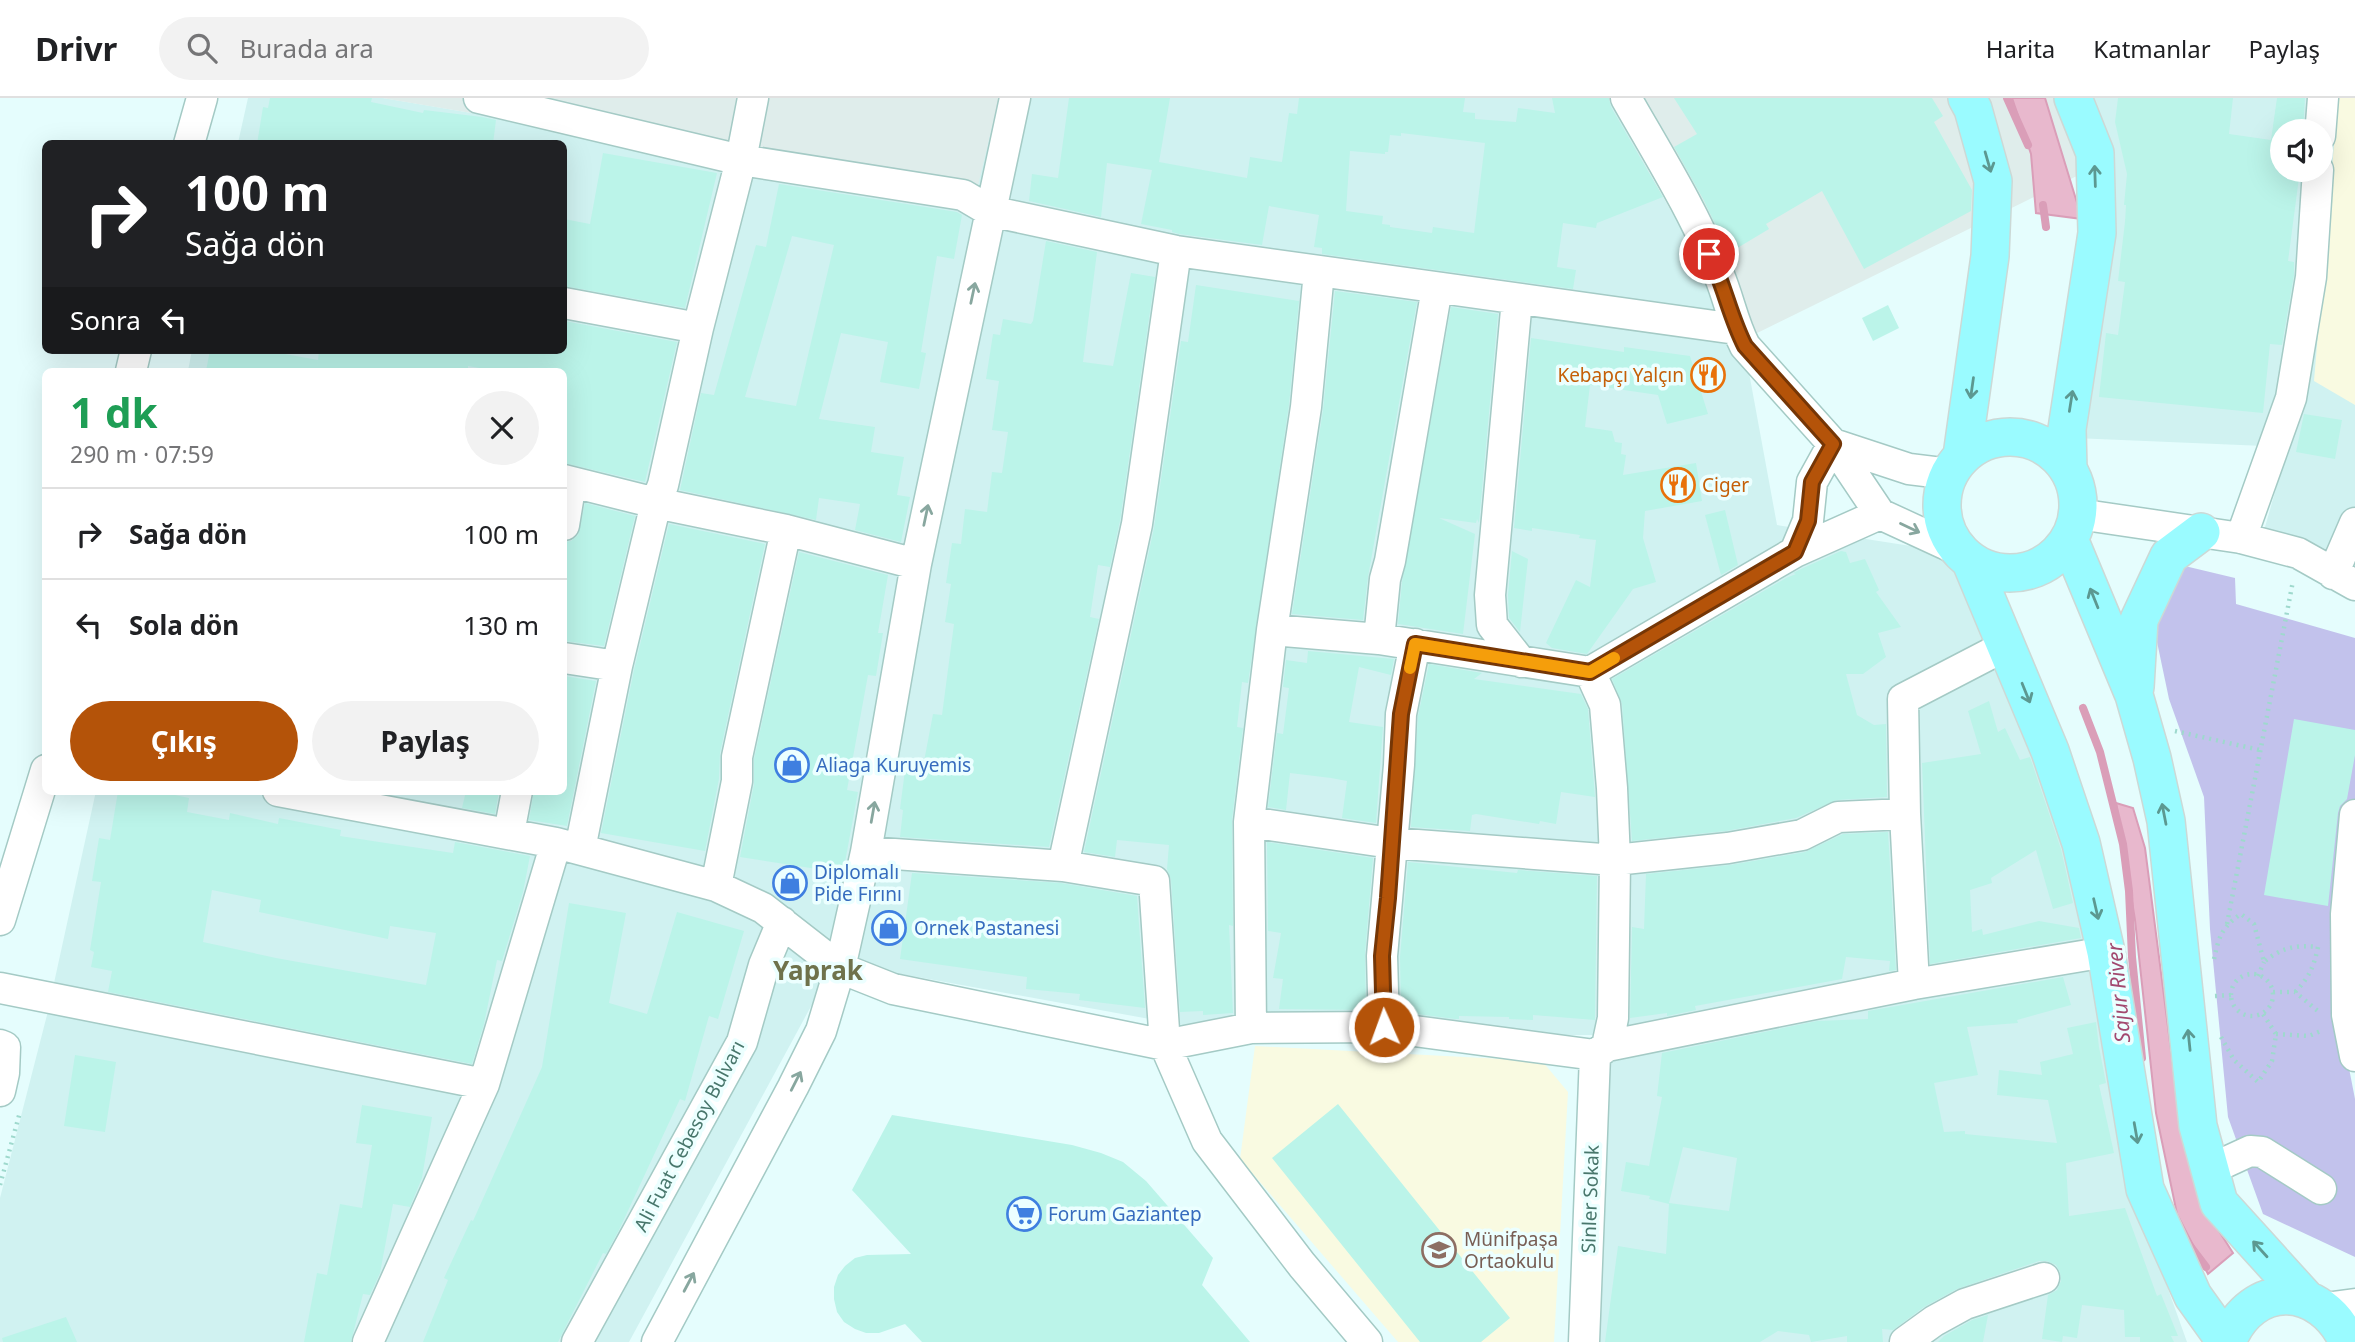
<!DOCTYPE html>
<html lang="tr">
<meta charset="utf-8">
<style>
body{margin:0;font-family:"Noto Sans",sans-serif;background:#f2f2f2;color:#202124;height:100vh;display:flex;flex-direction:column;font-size:26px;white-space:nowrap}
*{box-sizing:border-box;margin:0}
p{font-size:23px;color:#757577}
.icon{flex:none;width:38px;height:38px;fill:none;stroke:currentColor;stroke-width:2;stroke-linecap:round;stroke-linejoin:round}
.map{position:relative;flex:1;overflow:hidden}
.sheet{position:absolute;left:42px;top:270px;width:525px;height:427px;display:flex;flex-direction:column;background:#fff;border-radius:10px;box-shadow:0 7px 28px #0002}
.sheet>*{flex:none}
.banner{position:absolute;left:42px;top:42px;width:525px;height:214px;border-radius:10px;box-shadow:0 7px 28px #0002;background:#202124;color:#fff;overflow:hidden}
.controls{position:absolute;left:2270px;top:21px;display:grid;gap:14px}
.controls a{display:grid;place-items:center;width:63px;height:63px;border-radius:50%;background:#fff;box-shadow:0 7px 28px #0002;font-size:35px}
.pin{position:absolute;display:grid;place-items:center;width:60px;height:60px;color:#fff;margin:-30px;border:4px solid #fff;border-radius:50%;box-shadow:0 2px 7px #0007}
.me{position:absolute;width:77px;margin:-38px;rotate:358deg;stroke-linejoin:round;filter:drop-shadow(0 0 5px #0008)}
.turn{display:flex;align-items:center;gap:24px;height:147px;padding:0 28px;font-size:32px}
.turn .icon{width:91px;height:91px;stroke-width:2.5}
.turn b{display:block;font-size:49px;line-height:60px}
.then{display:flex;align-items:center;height:66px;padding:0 28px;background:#0003;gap:14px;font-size:26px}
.round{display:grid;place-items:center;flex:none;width:74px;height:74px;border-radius:37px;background:#f2f2f2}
.summary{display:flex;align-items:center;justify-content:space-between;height:119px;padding:0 28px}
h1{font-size:42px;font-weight:700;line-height:52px;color:#1e9e55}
.primary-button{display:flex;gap:14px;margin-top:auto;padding:14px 28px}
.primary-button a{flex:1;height:80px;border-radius:42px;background:#b45309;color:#fff;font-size:28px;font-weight:700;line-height:80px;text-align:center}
.primary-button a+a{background:#f2f2f2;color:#202124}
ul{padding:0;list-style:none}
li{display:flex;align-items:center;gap:21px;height:91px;padding:0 28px;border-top:2px solid #e0e0e0}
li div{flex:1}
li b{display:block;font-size:26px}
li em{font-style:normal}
header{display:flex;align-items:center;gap:42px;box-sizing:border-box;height:98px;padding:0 35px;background:#fff;border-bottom:2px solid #e0e0e0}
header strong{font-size:33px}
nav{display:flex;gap:38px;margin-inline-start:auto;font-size:24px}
.search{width:490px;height:63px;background:#f2f2f2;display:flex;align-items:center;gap:18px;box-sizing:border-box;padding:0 24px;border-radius:38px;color:#757577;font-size:26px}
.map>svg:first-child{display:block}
.residential{fill:#d0f2f1;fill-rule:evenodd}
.industrial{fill:#dfedeb}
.education{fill:#f9fae1}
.green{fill:#c2c2ec}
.water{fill:#e8b8cd;stroke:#da9eb8;stroke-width:2}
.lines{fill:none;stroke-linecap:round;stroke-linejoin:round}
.stream{stroke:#da9eb8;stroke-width:8}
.building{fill:#bbf4e9;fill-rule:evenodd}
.minor-casing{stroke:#a4cac5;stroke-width:33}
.major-casing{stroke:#ccd9d6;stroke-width:40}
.path{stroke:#9ed9cd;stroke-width:4.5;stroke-dasharray:2 5;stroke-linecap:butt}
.minor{stroke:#fff;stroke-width:30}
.major{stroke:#9afbff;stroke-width:37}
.oneway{stroke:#5c9891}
.oneway2{stroke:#88a79f}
.route-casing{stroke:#753606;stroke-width:18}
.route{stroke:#b45309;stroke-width:12}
.slow{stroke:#f59e0b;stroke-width:12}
.labels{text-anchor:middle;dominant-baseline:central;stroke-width:7;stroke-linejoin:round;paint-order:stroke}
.food-label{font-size:19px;fill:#c56008;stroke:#ecffff;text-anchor:end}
.shop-label{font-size:19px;fill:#366cbe;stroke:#ecffff;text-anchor:start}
.street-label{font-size:19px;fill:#48776c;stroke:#ecffff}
.education-label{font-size:19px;fill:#785e54;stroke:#ecffff;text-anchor:start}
.water-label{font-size:21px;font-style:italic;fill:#a2496f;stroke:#ecffff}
.district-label{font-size:26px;font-weight:bold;fill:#6f724b;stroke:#ecffff}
</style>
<header>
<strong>Drivr</strong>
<div class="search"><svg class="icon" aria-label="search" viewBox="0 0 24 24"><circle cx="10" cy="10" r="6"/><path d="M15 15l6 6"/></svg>Burada ara</div>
<nav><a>Harita</a><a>Katmanlar</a><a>Paylaş</a></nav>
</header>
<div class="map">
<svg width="2355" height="1244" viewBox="0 0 2355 1244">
<rect width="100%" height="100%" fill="#e5fdfd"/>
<path class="residential" d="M248 0H383L974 100 999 0H1608L1743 242 1777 427 1994 461 2114 843 2134 1096 2187 1244H1594L1600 937H1238L835 864 629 1244H0V1100L47 917 96 693H564V273H188L192 252H564V46L238 45Z
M2084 0H2355V495L2261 443 2288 349 2050 339 2091 71ZM2282 33H2320V72H2282Z"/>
<path class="industrial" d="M382 0H999L975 100Z
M1608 0H2084L2091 71 1743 242Z"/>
<path class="education" d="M2338 0H2355V307L2314 283Z
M1255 948 1542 963 1568 994 1554 1244H1398L1240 1061Z"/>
<path class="green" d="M2168 464 2235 480 2236 506 2355 540V701L2347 725 2339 919 2355 1001V1159L2263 1116 2228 1019 2210 831 2204 699 2169 601 2152 520Z"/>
<path class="water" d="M2012 0H2045L2082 121 2036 115 2031 56Z
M2116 705 2133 710 2145 750 2182 1038 2205 1111 2233 1155 2208 1176 2177 1116 2156 1015 2135 822Z"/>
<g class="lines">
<path class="stream" d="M2007 0 2028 47
M2043 107 2046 129
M2083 610 2100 654 2123 746 2129 793 2132 859 2142 960
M2187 1144 2206 1169"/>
</g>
<path class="building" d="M270 0H372L371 4 423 15 424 12 482 19 496 22 493 46H257L263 9 268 10Z
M1069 0H1170L1159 64 1247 80 1250 59 1282 64 1289 15 1297 16 1299 0H1465L1463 14 1475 15V21L1516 24 1518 10 1555 15 1552 0H1609L1611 9 1663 99 1597 125 1596 130 1563 125 1557 169 1576 172 1573 191 1322 156V150L1314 149 1319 117 1269 108 1262 147 1179 136 1172 134V132L1141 126 1152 72 1107 65 1101 119 1029 103 1032 76 1058 80ZM1401 35 1485 45 1474 135 1433 129 1432 135 1390 129V127L1382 126 1383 118 1346 113 1350 53 1385 56V54H1388L1390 37 1401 38Z
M1674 0H1932L1943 18 1934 24 1972 92 1971 113 1864 171 1822 93 1766 126 1769 131 1729 155 1703 101 1674 49 1697 36Z
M2118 0H2233L2229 36 2271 42 2277 0H2305L2303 33H2282V72H2300L2288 163 2294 164V177L2282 247 2270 246 2263 315 2099 299 2106 235 2118 237 2125 184 2118 183 2125 124 2126 107H2124L2127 76 2115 24Z
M603 55 717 75 685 210 564 188V121L590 126Z
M779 86 957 114 962 117 954 161 937 158 921 254 926 255 919 291 880 284 888 244 841 235 819 321 875 329 871 354 904 359 897 397 910 399 901 444 855 432 860 406 819 400 816 422 680 392 701 295 714 297 756 147 766 149ZM792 138 834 147 796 308 745 299Z
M1046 143 1097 154 1083 264 1113 268 1131 175 1155 179 1120 423 1110 469 1098 467 1090 519 1099 521 1049 749 900 739 903 712 900 711 905 672 922 674 933 616 942 617 954 526 945 524 951 486 946 485 952 445 961 446 965 411 987 414 992 374 1002 375 1008 334 992 332 999 283 986 281 993 236 1000 237 1003 221 1031 226 1033 223Z
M1196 187 1299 203 1289 307 1248 585 1242 584 1237 629 1243 630 1232 722 1233 828 1229 827 1233 915 1203 917V913L1180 914 1171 782 1167 771 1169 747 1117 742 1115 759 1084 754 1154 430 1181 243 1188 244Z
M1335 193 1417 204 1368 479 1363 522 1292 516 1323 312Z
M1888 207 1899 230 1873 243 1862 220Z
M1451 209 1498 216 1479 425 1477 421 1476 425 1439 420 1475 436 1463 536 1398 526 1402 484Z
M564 223 677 244 645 384 564 365V273H497L468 268V273H206L210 252H263L318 262 317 273 319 252H564Z
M1531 240 1624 254V249L1690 258 1708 316 1667 326 1658 297 1590 287 1585 329 1612 333 1615 344 1622 345 1621 356 1626 357 1623 377 1696 365 1702 403 1645 413 1643 440 1656 484 1633 491 1587 556 1552 550 1546 545 1576 482 1590 489 1596 442 1579 440 1580 437 1532 430V433L1514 430Z
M2304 316 2342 322 2335 361 2296 354Z
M585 405 635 418 604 548 564 543V444L571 443 578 437Z
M1725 412 1738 467 1721 477 1705 417Z
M669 426 765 446 720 655 719 681 705 753 601 735 634 572Z
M1512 453 1528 461 1520 534 1509 520 1508 497Z
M1841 453 1846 454 1850 465 1865 461 1879 492 1876 494 1901 529 1878 535 1886 559 1863 576H1846L1857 617 1874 627 1886 626 1887 699 1837 702 1796 720 1726 733 1632 743 1622 606 1612 581 1786 480 1796 476 1793 475 1803 470Z
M799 454 888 477 878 535H883L876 578 868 577 847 692 858 694 843 775 740 759 754 686V661Z
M1308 553 1394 561 1391 577 1359 569 1349 624 1383 629 1376 725 1342 720 1347 683 1331 680 1290 675 1286 712 1268 709 1277 635 1283 636 1289 590 1283 589 1286 562 1307 565Z
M1429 566 1482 575 1474 581 1581 596 1588 611 1595 699 1561 694 1556 726 1540 723 1539 726 1476 716 1472 717 1470 733 1411 729 1418 618Z
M564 578 596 583 567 728 529 722 534 693H564Z
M1989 603 1998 634 2005 630 2020 662 2030 659 2061 751 2073 805 2053 811 2036 752 1991 780 1992 785 1970 792 1972 834 1982 831 1983 837 2039 823 2079 830 2081 840 1930 866 1922 665 1981 656 1968 613Z
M2294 621 2355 632V657L2347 701 2340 708 2338 715 2328 808 2264 797Z
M118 693H156L189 700 187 714 229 722 230 715 278 726 279 720 341 732 340 738 399 747 453 755 455 744 530 758 523 794 502 863 497 862 484 926 472 966 108 894 112 873 91 869 94 854 90 852 101 784 92 783 99 740 110 742ZM212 792 261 802 259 814 388 841 390 828 436 835 426 887 276 860 203 844Z
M466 693H499L495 716 462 710Z
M1888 734 1896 872 1889 873 1890 863 1846 859 1842 881 1695 908 1696 912 1667 918V915L1630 920 1632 829 1644 831 1646 776 1730 767 1805 754 1843 736Z
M1267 744 1373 760 1365 856 1366 912 1279 911 1283 881 1273 880 1281 835 1268 833Z
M1408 764 1517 775 1518 772 1597 778 1595 922 1533 917V922L1509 921V919L1459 918V921H1455L1401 914 1400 859Z
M912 775 1061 785 1137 798 1145 910 1079 902 1080 896 1026 891 1027 879 900 861Z
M569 805 626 815 609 905 647 916 677 814 744 833 718 921 709 918 685 1003 680 1001 619 1132 606 1156 603 1155 558 1244H423L448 1182 444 1180 471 1122 473 1123 542 969Z
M2063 879 2071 907 2017 922 2018 925 1967 929 1978 977 1934 985 1944 1034 1965 1033V1036L2057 1045 2048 1002 1997 997 1999 972 2042 977 2040 964 2073 956 2067 930 2096 924 2099 949 2106 985 2099 987 2114 1055 2066 1065 2069 1118 2125 1110 2157 1198 2161 1196 2178 1238H2171L2174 1244H2140V1239H2125L2124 1212 2082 1207 2077 1240 2063 1238 2062 1244 2042 1241 2048 1197 2057 1192 2061 1183 2060 1174 2056 1167 2047 1163H2039L1957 1191 1924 1209 1893 1232 1882 1231 1883 1244H1847V1238L1811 1244 1809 1237 1778 1233 1760 1244H1605L1618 1148 1666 1156 1669 1106 1649 1101 1650 1098 1621 1093 1626 1064 1649 1068 1662 999 1657 998 1662 955 1817 923 1868 921V913ZM1683 1049 1737 1060 1729 1113 1669 1105Z
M75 957 116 964 105 1034 64 1028Z
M1338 1006 1510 1220 1481 1244H1420L1272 1060Z
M362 1007 432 1019 422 1080 410 1109 393 1106 380 1175 370 1197 363 1196 351 1244H304L317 1175 327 1177 340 1106 362 1110 372 1047 356 1045Z
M892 1017 1072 1047 1101 1055 1123 1064 1146 1083 1213 1160 1202 1187 1250 1244H922L905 1226 879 1235H866L855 1231 844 1224 837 1214 834 1201V1189L838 1177 845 1168 855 1160 867 1157 911 1156 852 1092Z
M1988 1217 1983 1244H1938L1944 1238 1972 1222Z
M66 1219 77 1244H3L2 1240Z"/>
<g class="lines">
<g class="minor-casing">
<path id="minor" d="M479 0 741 62 963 97 990 113 1176 153 1736 231
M1626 0C1659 58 1695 115 1719 177 1729 201 1733 225 1745 248L1833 346 1880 416 1958 452
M2320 38 2323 0
M189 46 202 0
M1517 201 1490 497 1492 527 1521 564
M564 205 698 230
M131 273 136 252
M1833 346 1909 371 1950 376
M564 382 656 405 786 432 916 466
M2078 416 2241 440 2298 455 2355 487
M564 427 571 384
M2241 440 2291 300 2311 179 2318 72
M1795 454 1880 416
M2333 476 2355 425
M1272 532 1379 541 1590 574 1795 454 1808 423 1812 384 1833 346
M1379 541 1385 481 1390 463 1437 190
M564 560 617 568
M1590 574 1605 607 1612 690 1615 762 1613 920 1607 948
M278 693 556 745 716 788 763 810 840 870 893 891 1165 947 1251 930 1384 929 1595 957 1607 948 1914 886 2106 854
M2355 717 2346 816 2347 917 2355 958
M1249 724 1391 745 1615 762 1728 750 1802 737 1838 719 1905 716
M509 735 517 693
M580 751 617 568 656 405 663 387 698 230 741 62 753 0
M866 754 1063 768 1154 783 1165 947 1207 1043 1302 1167 1367 1244
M1063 768 1137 426 1176 153
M716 788 737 683V659L786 432
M0 822 46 672
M1914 886 1905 716 1903 601 2007 547
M0 890 484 986
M1384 929 1382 858 1399 667 1401 616 1415 546
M1251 930 1249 724 1272 532 1306 309 1319 174
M0 947 5 949 4 975 0 993
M2209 1067 2224 1065 2250 1053 2262 1054 2321 1091
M2325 1210 2355 1206
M368 1244 484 986 556 745
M577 1244 742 944 764 867 782 824
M657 1244 793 989 821 933 840 870 866 754 916 466 1015 0
M1584 1244 1595 957
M1905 1244 1934 1223 1965 1206 2044 1180"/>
</g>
<g class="major-casing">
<path id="major" d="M1942 407a68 68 0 1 1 136 0a68 68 0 1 1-136 0Z
M1962 358 1990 158 1993 83 1973 11 1967 0
M2068 371 2067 331 2097 135 2095 55 2073 0
M2069 441 2134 597 2152 660 2166 723 2198 1028 2219 1105 2306 1201
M1971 464 2050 653 2081 745 2106 854 2145 1091 2193 1198 2226 1244
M2135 589 2139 522 2169 458 2201 434
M2227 1244C2252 1181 2321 1184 2348 1244"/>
</g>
<path class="path" d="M2175 633 2260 652
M2227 826 2293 483
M2214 861C2219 838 2222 829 2241 816L2254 826 2264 864C2282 849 2296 847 2318 849 2314 868 2309 880 2295 894
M2231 897a21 21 0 1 1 42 0a21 21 0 1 1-42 0Z
M2258 878 2264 864
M2273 894H2295L2319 914
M2215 898 2232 897
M2276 936 2309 938 2323 932
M2221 939 2234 962 2258 984 2272 963 2276 936 2263 916
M0 1087 20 1014"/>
<use href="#minor" class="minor"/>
<use href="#major" class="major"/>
</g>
<defs><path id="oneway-shaft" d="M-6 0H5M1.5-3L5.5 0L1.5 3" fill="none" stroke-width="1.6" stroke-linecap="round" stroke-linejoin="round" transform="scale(1.75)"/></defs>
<g class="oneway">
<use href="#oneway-shaft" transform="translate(1988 64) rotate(74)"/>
<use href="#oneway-shaft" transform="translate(2095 78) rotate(-92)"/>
<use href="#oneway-shaft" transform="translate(1972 290) rotate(98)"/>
<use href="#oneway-shaft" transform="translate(2071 303) rotate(-81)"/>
<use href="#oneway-shaft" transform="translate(2094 500) rotate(-112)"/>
<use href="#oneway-shaft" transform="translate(2026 595) rotate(68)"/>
<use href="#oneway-shaft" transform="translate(2164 716) rotate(-101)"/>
<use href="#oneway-shaft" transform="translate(2096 811) rotate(77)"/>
<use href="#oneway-shaft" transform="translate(2189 942) rotate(-96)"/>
<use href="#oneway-shaft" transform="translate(2136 1035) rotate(80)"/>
<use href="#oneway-shaft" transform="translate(2260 1151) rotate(-132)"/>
</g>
<g class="oneway2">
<use href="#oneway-shaft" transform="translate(973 195) rotate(-78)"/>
<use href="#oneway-shaft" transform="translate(926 417) rotate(-78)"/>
<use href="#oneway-shaft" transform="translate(1910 430) rotate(25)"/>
<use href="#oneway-shaft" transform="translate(873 714) rotate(-80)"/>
<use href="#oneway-shaft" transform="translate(796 983) rotate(-63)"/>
<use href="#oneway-shaft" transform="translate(689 1184) rotate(-62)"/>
</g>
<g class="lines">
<g class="route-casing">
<path id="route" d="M1384 929 1382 858 1388 800 1401 616 1415 546 1590 574 1795 454 1808 423 1812 384 1833 346 1745 248C1730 219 1724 186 1709 156"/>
</g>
<use href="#route" class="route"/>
<path class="slow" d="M1410 570 1415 546 1590 574 1614 560"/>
</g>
<defs>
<g id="restaurant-ring" transform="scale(1.75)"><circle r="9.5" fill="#ecffff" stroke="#e8710a" stroke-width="1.5"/><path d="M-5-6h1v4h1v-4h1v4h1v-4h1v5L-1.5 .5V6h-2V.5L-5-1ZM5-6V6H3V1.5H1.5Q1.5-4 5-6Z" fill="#e8710a"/></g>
<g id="shop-ring" transform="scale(1.75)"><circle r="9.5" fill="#ecffff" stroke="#3f7fe0" stroke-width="1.5"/><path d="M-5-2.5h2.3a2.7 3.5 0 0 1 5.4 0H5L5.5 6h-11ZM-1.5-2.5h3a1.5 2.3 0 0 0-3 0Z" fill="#3f7fe0"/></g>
<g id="supermarket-ring" transform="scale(1.75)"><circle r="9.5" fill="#ecffff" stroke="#3f7fe0" stroke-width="1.5"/><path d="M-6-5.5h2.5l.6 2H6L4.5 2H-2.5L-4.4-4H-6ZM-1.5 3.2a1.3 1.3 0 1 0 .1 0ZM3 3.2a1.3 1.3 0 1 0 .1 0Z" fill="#3f7fe0"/></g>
<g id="school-ring" transform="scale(1.75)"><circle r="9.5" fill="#ecffff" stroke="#8d6e63" stroke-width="1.5"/><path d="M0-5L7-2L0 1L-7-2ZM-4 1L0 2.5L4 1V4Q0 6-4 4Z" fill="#8d6e63"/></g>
</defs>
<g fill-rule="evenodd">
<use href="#restaurant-ring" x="1708" y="277"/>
<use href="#restaurant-ring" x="1678" y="387"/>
<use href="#shop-ring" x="792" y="667"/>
<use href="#shop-ring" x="790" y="785"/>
<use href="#shop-ring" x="889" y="830"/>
<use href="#supermarket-ring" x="1024" y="1116"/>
<use href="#school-ring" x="1439" y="1152"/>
</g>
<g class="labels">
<g class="food-label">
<text x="1684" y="277">Kebapçı Yalçın</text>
<text x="1702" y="387" text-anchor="start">Ciger</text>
</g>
<g class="shop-label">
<text x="816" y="667">Aliaga Kuruyemis</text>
<text x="814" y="774">Diplomalı<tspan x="814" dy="22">Pide Fırını</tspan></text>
<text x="914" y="830">Ornek Pastanesi</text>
<text x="1048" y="1116">Forum Gaziantep</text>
</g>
<g class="street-label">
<text transform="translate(689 1038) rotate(-62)">Ali Fuat Cebesoy Bulvarı</text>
<text transform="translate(1590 1101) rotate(-88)">Sinler Sokak</text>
</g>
<g class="education-label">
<text x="1464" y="1141">Münifpaşa<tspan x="1464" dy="22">Ortaokulu</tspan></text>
</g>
<g class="water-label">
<text transform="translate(2118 895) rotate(-95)">Sajur River</text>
</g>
<g class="district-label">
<text x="818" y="872">Yaprak</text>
</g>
</g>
</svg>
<div class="controls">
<a><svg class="icon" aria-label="sound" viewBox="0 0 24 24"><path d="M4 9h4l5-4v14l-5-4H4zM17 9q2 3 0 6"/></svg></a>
</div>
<div class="pin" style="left:1709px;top:156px;background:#d93025"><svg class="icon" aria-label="arrive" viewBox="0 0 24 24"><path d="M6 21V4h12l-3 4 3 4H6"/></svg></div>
<svg class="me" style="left:1384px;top:929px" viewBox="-20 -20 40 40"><circle r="17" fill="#b45309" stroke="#fff" stroke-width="3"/><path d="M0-11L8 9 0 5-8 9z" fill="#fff"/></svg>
<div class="banner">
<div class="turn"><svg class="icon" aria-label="right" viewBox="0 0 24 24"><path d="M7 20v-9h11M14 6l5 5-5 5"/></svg><div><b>100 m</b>Sağa dön</div></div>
<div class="then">Sonra<svg class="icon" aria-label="left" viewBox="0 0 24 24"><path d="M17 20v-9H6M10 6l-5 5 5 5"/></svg></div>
</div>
<section class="sheet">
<div class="summary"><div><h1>1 dk</h1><p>290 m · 07:59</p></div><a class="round"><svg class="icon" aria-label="close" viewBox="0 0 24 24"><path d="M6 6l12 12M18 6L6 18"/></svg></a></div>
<ul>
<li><svg class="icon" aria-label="right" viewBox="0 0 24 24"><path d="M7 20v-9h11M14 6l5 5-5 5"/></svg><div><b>Sağa dön</b></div><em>100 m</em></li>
<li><svg class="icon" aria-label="left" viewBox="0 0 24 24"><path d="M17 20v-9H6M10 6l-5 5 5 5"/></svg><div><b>Sola dön</b></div><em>130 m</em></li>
</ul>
<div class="primary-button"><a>Çıkış</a><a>Paylaş</a></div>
</section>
</div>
